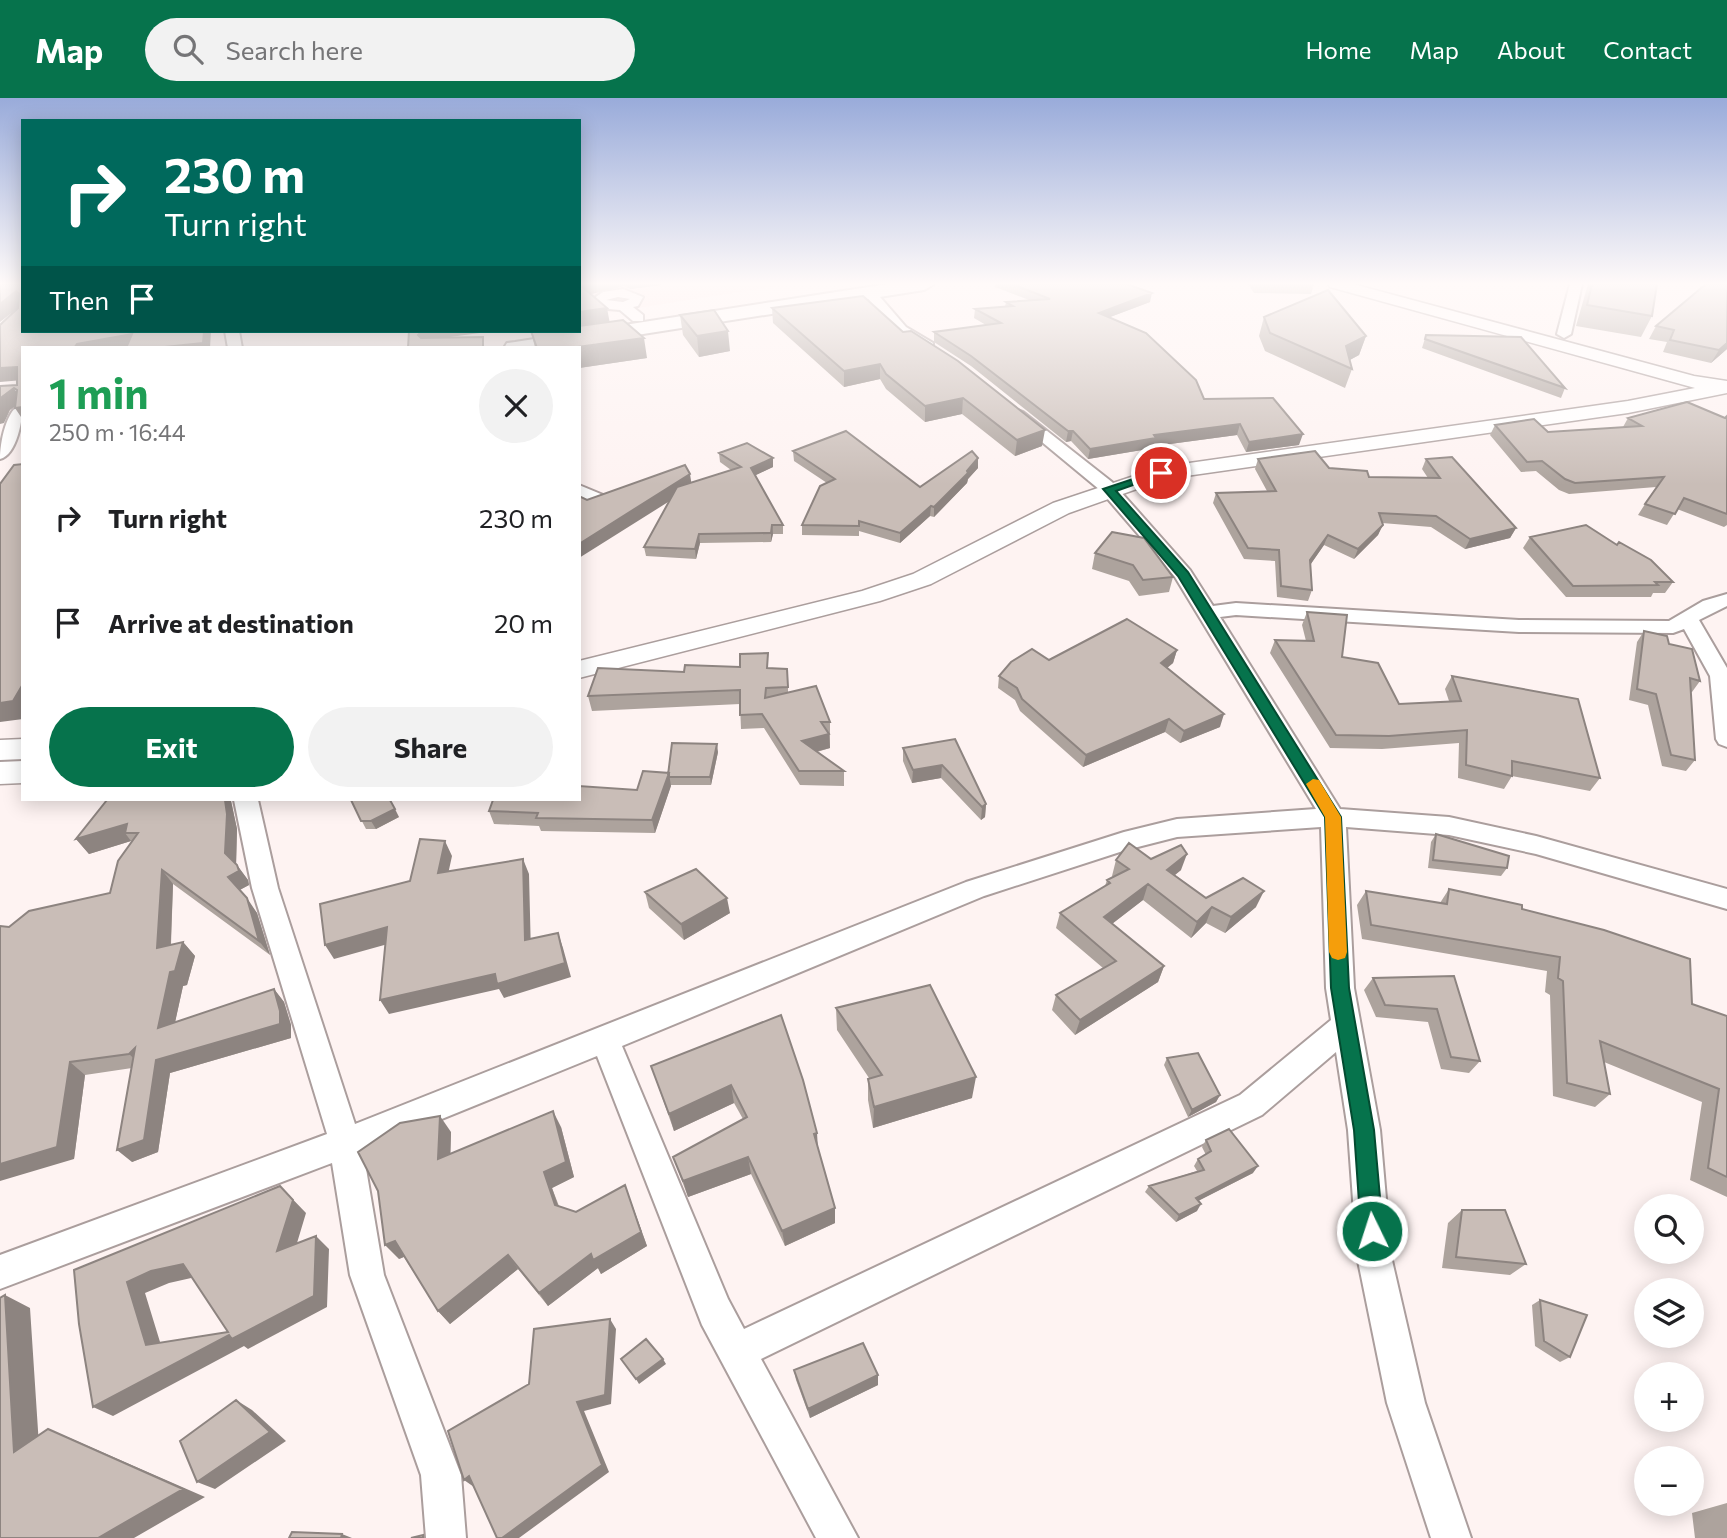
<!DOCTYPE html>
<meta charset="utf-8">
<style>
body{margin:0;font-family:Commissioner,sans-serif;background:#f2f2f2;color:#202124;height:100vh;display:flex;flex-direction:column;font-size:26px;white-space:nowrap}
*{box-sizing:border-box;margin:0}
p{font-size:23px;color:#757577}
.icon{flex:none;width:38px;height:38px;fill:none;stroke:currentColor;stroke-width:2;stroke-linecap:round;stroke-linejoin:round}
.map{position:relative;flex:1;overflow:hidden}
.sheet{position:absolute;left:21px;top:248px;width:560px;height:455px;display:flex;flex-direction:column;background:#fff;border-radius:0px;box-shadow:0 4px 18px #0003}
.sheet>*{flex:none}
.hud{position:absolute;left:21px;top:21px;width:560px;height:214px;border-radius:0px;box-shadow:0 4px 18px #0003;background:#00695c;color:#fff;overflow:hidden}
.fabs{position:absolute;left:1634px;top:1096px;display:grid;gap:14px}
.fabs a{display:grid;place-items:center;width:70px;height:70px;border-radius:50%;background:#fff;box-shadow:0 4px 18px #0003;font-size:35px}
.pin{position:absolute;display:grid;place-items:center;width:60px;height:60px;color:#fff;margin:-30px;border:4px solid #fff;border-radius:50%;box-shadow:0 2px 7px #0007}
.me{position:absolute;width:77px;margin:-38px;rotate:356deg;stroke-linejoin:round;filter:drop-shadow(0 0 5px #0008)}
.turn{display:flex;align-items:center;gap:24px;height:147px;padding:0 28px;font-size:32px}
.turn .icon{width:91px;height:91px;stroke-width:2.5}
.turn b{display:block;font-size:49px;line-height:60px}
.then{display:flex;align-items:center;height:66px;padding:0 28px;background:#0003;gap:14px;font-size:26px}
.round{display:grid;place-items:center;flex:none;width:74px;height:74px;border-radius:37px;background:#f2f2f2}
.headline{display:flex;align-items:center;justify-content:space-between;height:119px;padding:0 28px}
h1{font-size:42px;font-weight:700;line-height:52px;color:#1e9e55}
.primary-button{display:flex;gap:14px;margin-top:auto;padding:14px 28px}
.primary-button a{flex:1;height:80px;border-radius:42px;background:#06734c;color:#fff;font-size:28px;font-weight:700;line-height:80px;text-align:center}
.primary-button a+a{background:#f2f2f2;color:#202124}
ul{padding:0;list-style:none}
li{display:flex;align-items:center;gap:21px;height:105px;padding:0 28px}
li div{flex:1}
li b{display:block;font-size:26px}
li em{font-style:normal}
header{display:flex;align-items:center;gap:42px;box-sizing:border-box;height:98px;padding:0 35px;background:#06734c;color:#fff}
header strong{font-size:33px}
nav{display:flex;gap:38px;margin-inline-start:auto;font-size:24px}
.search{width:490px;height:63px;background:#f2f2f2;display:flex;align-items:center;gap:18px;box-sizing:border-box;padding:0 24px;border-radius:38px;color:#757577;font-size:26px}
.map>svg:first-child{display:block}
.built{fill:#fde6e5}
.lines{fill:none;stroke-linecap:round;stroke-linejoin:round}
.minor-casing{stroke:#ab9e9d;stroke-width:4}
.tertiary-casing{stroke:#ab9e9d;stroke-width:3}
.trunk-casing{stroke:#ab9e9d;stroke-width:4}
.minor{fill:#fff;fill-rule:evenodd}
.tertiary{fill:#fff;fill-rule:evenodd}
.trunk{fill:#fff;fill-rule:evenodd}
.wall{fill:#ada39d}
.shaded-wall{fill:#8d8480}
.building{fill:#c9bdb7;stroke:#8d8480;stroke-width:2;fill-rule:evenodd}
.route{fill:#06734c;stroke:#044b31;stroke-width:2}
.slow{fill:#f59e0b}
</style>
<header>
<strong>Map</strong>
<div class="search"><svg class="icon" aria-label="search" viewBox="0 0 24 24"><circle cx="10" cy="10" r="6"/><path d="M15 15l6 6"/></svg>Search here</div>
<nav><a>Home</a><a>Map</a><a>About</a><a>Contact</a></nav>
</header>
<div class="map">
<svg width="1727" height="1440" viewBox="0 0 1727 1440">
<rect width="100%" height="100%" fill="#fef3f2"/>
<path class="built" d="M579 186H791L579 219Z"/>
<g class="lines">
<g class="minor-casing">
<path id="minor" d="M1570 186H1582L1571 236 1564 240 1557 236Z
M623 191 643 199 638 208 633 209 643 217V223H633L620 212 597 210 593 201 603 194ZM618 199 630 201 623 204 606 202Z
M870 191 874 192 906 229 933 245V251C908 255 877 213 864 195Z
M225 233H239L242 250H228Z
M23 305C23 320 17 357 0 361 0 345 6 310 23 305Z
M1018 312 1023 314 1112 384 1190 472 1213 508 1236 505 1519 522 1669 523 1703 503 1727 496V508L1699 522 1727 570V649L1719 646 1716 641 1710 578 1684 531 1673 535 1519 534 1236 517 1220 519 1340 711 1449 719 1536 738 1727 791V811L1536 756 1449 737 1346 729 1354 890 1380 1032 1391 1158 1425 1305 1471 1440H1431L1387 1305 1357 1158 1348 1032 1336 954 1262 1017 761 1261 858 1440H816L702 1227 597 958 363 1053 384 1177 461 1377 466 1440H426L421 1377 350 1177 332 1065 0 1191V1157L327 1036 252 790 234 702H258L278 790 355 1026 966 784 1124 734 1177 721 1316 711 1175 479 1100 392 1013 320 1010 317ZM1321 729 1326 890 1331 922 1240 997 744 1231 728 1201 622 948 984 798 1126 752 1177 739Z
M579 387 608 399 611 403 602 408 579 399Z"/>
</g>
<g class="tertiary-casing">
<path id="tertiary" d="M1328 186H1353L1694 278 1727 283V295L1628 315 1165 381 1069 415 931 486 880 503 579 580V563L862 493 913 476 1053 405 1161 369 1628 303 1695 290 1330 189Z
M23 641V661L0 662V642Z
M23 663V685L0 686V664Z"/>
</g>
<g class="trunk-casing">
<path id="trunk" d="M888 186H934L924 192 554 250H504L507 245 515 244Z"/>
</g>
<use href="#minor" class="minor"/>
<use href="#tertiary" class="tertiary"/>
<use href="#trunk" class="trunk"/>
</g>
<path class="wall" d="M579 186H660L661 187 630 191 623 188 591 196 609 224 647 260 579 270V250H535L531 233H579Z
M995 186H1127L1150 204 1110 219 1204 301 1299 347 1246 354 1237 337 1155 348 1154 350 1088 361 1071 343 1066 344 971 268 934 244V234L986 227 974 220 975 211 1005 209 1006 204 1029 202 995 189Z
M1248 186H1314L1311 196 1254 195Z
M1588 186H1657L1652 218 1641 239 1576 228Z
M1727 186V251L1711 265 1663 254 1667 244 1649 241 1656 228Z
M772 210 903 234 1042 348 1015 358 962 316 925 324 886 291 880 281 844 289 773 225Z
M680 217 730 253 699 259 683 237Z
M1264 219 1366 238 1359 257 1350 262 1352 271 1345 290 1265 253 1259 238Z
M1426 237 1565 290 1561 300 1422 250Z
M1727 318V427L1724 429 1677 411 1667 427 1638 417 1656 389 1569 396 1559 392 1536 373 1521 374 1490 337 1495 327 1548 334 1623 329 1628 320H1725Z
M793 353 920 389 978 360V370L968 381 967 385 934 419 930 418 900 445 859 433V438L802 437V427L827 385 794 363Z
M719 355 773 360V369L755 377 783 427V436H773L771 444 700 445 696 461 646 458 644 449 669 403 587 402 691 385 731 372 720 364Z
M1258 361 1329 370 1369 379 1428 380 1422 371 1426 361 1516 430 1510 440 1465 451 1431 429 1382 425 1378 437 1354 461 1324 447 1310 467 1312 492 1308 503 1277 499 1275 463 1244 461 1213 405 1216 395 1267 393 1255 371Z
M1530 439 1673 484 1665 495H1653L1651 499H1566L1523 450Z
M1095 455 1173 479 1169 494 1139 498 1129 483 1092 471Z
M1307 514 1342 559 1399 606 1449 603 1445 591 1452 578 1600 680 1590 693 1512 678 1504 691 1458 680 1459 645 1382 651 1330 650 1270 555 1275 542 1306 543 1302 527Z
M1644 533 1669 546 1700 583 1692 594H1690L1695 662 1686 673 1662 668 1648 607 1629 602 1637 544Z
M1177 552 1173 565 1167 570 1220 629 1180 645 1165 634 1083 669 1020 613 1015 602 998 590 999 578 1049 562Z
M769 570 788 585V594L830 624V650L817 654 844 673V688L800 687 764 630 741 631 740 606 592 613 588 598 684 574Z
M955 641 986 706 985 719 981 722 941 680 912 685 903 663V650Z
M718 654 711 687H671L655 735 541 733 539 728 494 726 489 713 637 692 668 675Z
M351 702 399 719 376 731H366Z
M231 703 237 731 236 766 248 782 249 787 239 792 257 815 270 857 173 786 171 847 183 844 195 858 187 887 183 888 175 924 274 891 284 904 291 927V940L170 975 158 1054 132 1064V970L85 977 74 1061 9 829 110 795 132 744 131 743 89 756 76 741Z
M1436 736 1507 770 1501 778 1428 770 1431 744Z
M1151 761 1181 772 1175 777 1206 800 1256 809 1225 835 1206 825 1191 840 1143 802 1112 826 1164 868 1158 884 1075 937 1052 912 1056 897 1103 870 1056 830 1060 815 1105 788 1107 782 1113 779 1112 778 1116 762Z
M1449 791 1522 811 1692 906 1727 918V1099L1690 1082 1702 1004 1604 964 1610 996 1595 1009 1553 998 1550 897 1545 894 1547 873 1362 841 1357 807 1366 793 1440 805Z
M645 794 730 815 684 842 649 810Z
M1454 878 1480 963 1469 975 1441 971 1428 924 1376 919 1364 892 1373 880Z
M836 910 972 1000 873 1030 868 1002V981L869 980 837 932Z
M781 917 835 1110V1125L785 1148 751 1076 688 1099 673 1059 743 1021 734 1005 674 1033 651 968Z
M1167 960 1220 997 1216 1004 1188 1019 1164 967Z
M561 1029 574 1079 552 1090 559 1108 576 1114 625 1087 647 1148 601 1176 598 1170 548 1208 518 1171 450 1226 438 1213 404 1159 399 1161 451 1034 450 1056Z
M1206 1042 1253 1075 1198 1103 1197 1113 1176 1124 1145 1094 1149 1088 1197 1073 1194 1068 1198 1061 1206 1057 1202 1049Z
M1462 1112 1526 1166 1510 1177 1442 1170 1448 1125Z
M1540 1202 1570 1259 1560 1264 1535 1248 1532 1207Z
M794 1272 878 1277V1287L810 1320 796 1282Z
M1727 1405V1440H1695L1692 1415Z"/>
<path class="shaded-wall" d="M579 186H622L623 188 579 199Z
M630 186H660L661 187 630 191Z
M16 193 23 206 0 224V206Z
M1152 195 1150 204 1097 224 1099 215Z
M607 210 610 226 579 231V214Z
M204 233H211L210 250H155Z
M422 233H487V234L428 242 423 250 418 237Z
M728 233 730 253 699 259 697 238Z
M132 236 129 250H74L77 246Z
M1366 238 1359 257 1342 266 1346 248Z
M644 240 647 260 579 270V250H570Z
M1727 245V251L1711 265 1719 252Z
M880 266V281L844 289V273Z
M17 269 23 282 0 284V270Z
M14 290 22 303 10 312 4 325 0 326V302L2 299Z
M963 300 962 316 925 324V308Z
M23 309V322L15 310Z
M1240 326 1237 337 1155 348 1154 350 1088 361 1090 351 1154 337Z
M1045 332 1042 348 1015 358 1017 342Z
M1068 333H1073L1071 343 1066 344Z
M1303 336 1299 347 1246 354 1249 344Z
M773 360V369L752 379 751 370Z
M978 360V370L968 381 967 385 934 419V409Z
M690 376 692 389 579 460V446Z
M931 408 930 418 900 445V435Z
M772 427 773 436 771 444V435Z
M1383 427 1378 437 1354 461 1358 451Z
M1516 430 1510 440 1465 451 1470 441Z
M699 436 700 445 696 461 695 451Z
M1328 437 1324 447 1306 473 1310 462Z
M1177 552 1173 565 1157 578 1161 565Z
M23 586V621L0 624V605Z
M1224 616 1220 629 1180 645 1184 633Z
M1169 621 1165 634 1083 669 1086 657Z
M829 636 830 650 803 657 802 643Z
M717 646 718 654 711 687 710 679Z
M942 667 941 680 912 685 913 672Z
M669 675 671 688 655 735 652 722Z
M225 702H233L231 703 237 731 236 769 225 755Z
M986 706 985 719 981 722 982 709Z
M395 711 399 719 376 731 371 723Z
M127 726 125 735 131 743 89 756 76 741Z
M445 743 452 758 445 790 438 775Z
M1187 756 1181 772 1161 788 1167 772Z
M523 761 529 776 531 857 525 842Z
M237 767 248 782 249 787 238 793 228 779Z
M162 772 173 786 170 864 157 850Z
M1148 786 1143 802 1100 835 1104 819Z
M1264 793 1256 809 1225 835 1231 819Z
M247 800 257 815 270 857 259 843Z
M727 800 730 815 684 842 681 826Z
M1212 809 1206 825 1191 840 1197 824Z
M387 829 395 844 334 861 325 847Z
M558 835 563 850 571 879 504 900 499 891 389 916 380 902Z
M183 844 195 858 187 887 183 888 171 943 158 930 170 874Z
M1164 868 1158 884 1075 937 1080 922Z
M274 891 284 904 291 927V940L170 975 158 1054 132 1064 117 1052 156 962Z
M135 950 143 969 129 956Z
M70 964 85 977 74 1061 0 1083V1066Z
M976 979 972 1000 873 1030 874 1009Z
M731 987 734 1005 674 1033 669 1016Z
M1220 997 1216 1004 1188 1019 1192 1012Z
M553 1013 561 1029 574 1079 552 1090 563 1122 555 1107 544 1074Z
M440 1018 451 1034 450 1077 438 1061Z
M817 1035 818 1051 814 1036Z
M748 1059 751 1076 688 1099 683 1083Z
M1258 1068 1253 1075 1192 1106 1196 1100Z
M625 1087 647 1148 601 1176 598 1170 548 1208 539 1195 591 1156Z
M280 1088 306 1115 291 1165 277 1153Z
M1201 1106 1197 1113 1176 1124 1179 1117Z
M835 1110V1125L785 1148 782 1133Z
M316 1138 329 1151 327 1209 248 1251 244 1248 113 1318 93 1309 229 1237Z
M395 1143 408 1157 399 1161 385 1147Z
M508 1157 518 1171 450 1226 438 1213Z
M183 1166 200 1178 169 1185 145 1195 164 1257 146 1247 127 1184 151 1173Z
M5 1197 30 1210 40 1363 14 1354Z
M610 1221 616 1231 611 1306 584 1313 609 1374 519 1440H502L577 1304Z
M663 1261 666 1266 639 1286 636 1281Z
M878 1277V1287L810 1320 808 1311Z
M236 1302 252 1312 286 1343 215 1391 197 1384Z
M48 1331 72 1341 205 1399 134 1440H98Z
M469 1378 474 1389 464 1382Z
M342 1436 352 1440H341Z"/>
<path class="building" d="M0 186H23V233H204L203 245 155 250H126L132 236 77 246 74 250H23V309L15 310 17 292 14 290 2 299 0 302V288L17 287V269L0 270V227L18 210 19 196 16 193 0 206Z
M579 186 607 210 579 214Z
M1012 186H1127L1152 195 1099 215 1146 235 1196 282 1204 301 1273 300 1303 336 1249 344 1240 326 1154 337 1156 340 1090 351 1073 333H1068L971 258 934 234 1001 225 975 211 1013 208 1006 204 1050 201Z
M1592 186H1657L1652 218 1587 207Z
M1706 186H1727V245L1719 252 1670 242 1674 232 1656 228Z
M1328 192 1366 238 1346 248 1352 271 1270 235 1264 219Z
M863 198 903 234 911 233 958 263 1045 332 1017 342 963 300 925 308 886 276 880 266 844 273 772 210Z
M714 212 728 233 697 238 680 217Z
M623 222 644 240 570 250H537L531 233H579V228Z
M409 233H422L418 237 421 240 483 239V250H408Z
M1426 237 1521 239 1565 290 1425 241Z
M1687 304 1725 320 1727 318V416L1684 400 1675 416 1645 406 1664 379 1575 385 1565 381 1542 363 1527 364 1495 327 1534 321 1548 334 1642 328 1628 320Z
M846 333 920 389 972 353 978 360 967 373 968 375 934 409 931 408 900 435 859 423V428L802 427 820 388 835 381 793 353Z
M747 345 773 360 751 370 783 427H772L771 435 699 436 695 451 644 449 677 389 741 369 719 355Z
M1315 353 1329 370 1367 373 1369 379 1440 380 1426 361 1452 359 1516 430 1470 441 1436 418 1379 415 1383 427 1358 451 1328 437 1310 462 1312 492 1281 488 1279 452 1248 450 1216 395 1276 393 1258 361Z
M23 366V586L13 603 0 605V386L14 367Z
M685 367 690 376 579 446V398L587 402Z
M1586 427 1617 447 1619 444 1651 462 1673 484H1655L1658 487 1573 488 1530 439Z
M1112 434 1144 440 1173 479 1143 482 1133 467 1095 455Z
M1307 514 1347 517 1342 559 1378 565 1399 606 1461 603 1452 578 1578 601 1600 680 1512 663V678L1466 667 1467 632 1389 638 1336 637 1275 542 1314 543Z
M1127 521 1177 552 1161 565 1224 616 1184 633 1169 621 1086 657 1022 601 1017 590 999 578 1011 564 1032 551 1049 562Z
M1644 533 1667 538 1669 546 1692 551 1700 583 1690 580 1695 662 1671 657 1656 596 1637 591Z
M768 555 767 570 787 571 788 589 766 590 765 600 816 588 830 624H821L829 636 802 643 844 673H799L762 616 740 617V592L588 598 598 570 684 574 685 567 740 569V556Z
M955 641 986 706 982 709 942 667 913 672 903 650Z
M672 645 717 646 710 679H669V675L668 677Z
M643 673 669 675 652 722 536 720 538 715 489 713 493 702H579V688L637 692Z
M107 702H225L227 716 225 755 237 767 239 773 228 779 247 800 259 843 162 772 157 850 183 844 175 873 170 874 158 930 274 891 280 913V926L156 962 144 1042 117 1052 135 950 129 956 70 964 57 1049 0 1066V828L9 829 29 813 110 795 118 763 138 735H125L127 726 76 741Z
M351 702H390L395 711 371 723H361Z
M1436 736 1509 758 1507 770 1433 762Z
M420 741 445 743 438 775 523 761 525 842 558 835 565 865 497 886 495 876 380 902 387 829 325 847 320 806 410 783Z
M1129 745 1151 761 1181 747 1187 756 1167 772 1206 800 1243 780 1264 793 1231 819 1212 809 1197 824 1148 786 1104 819 1164 868 1080 922 1056 897 1116 863 1060 815 1110 785 1107 782 1129 771 1116 762Z
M696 771 727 800 681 826 645 794Z
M1449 791 1522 807V811L1604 832 1690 861 1692 906 1727 918V1079L1708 1070 1719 991 1600 943 1610 996 1567 985 1563 883 1558 880 1560 859 1371 827 1366 793 1447 806Z
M1454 878 1480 963 1451 959 1437 911 1385 907 1373 880Z
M930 887 976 979 874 1009 868 981 882 977 836 910Z
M781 917 803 982 817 1035 814 1036 835 1110 782 1133 748 1059 683 1083 673 1059 747 1019 731 987 669 1016 651 968Z
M1198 955 1220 997 1192 1012 1167 960Z
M553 1013 566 1064 544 1074 555 1107 576 1114 625 1087 641 1134 593 1162 591 1156 539 1195 508 1157 438 1213 395 1143 385 1147 378 1093 358 1054 400 1025 440 1018 438 1061Z
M1229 1031 1258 1068 1196 1100 1201 1106 1179 1117 1149 1088 1204 1072 1198 1061 1211 1053 1206 1042Z
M280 1088 293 1102 277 1153 316 1138 314 1198 232 1241 229 1237 93 1309 79 1226 74 1172ZM183 1166 228 1234 146 1247 127 1184 151 1173Z
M1462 1112H1505L1526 1166 1456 1159Z
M5 1197 14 1354 48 1331 183 1391 98 1440H0V1200Z
M1540 1202 1587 1217 1570 1259 1544 1243Z
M610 1221 605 1297 577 1304 602 1367 502 1440H497L469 1378 464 1382 448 1333 529 1286 534 1231Z
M646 1241 663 1261 636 1281 621 1261Z
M863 1245 878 1277 808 1311 794 1272Z
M236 1302 270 1334 197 1384 180 1343Z
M292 1434 342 1436 341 1440H289Z
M423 1437V1440H411Z"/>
<linearGradient id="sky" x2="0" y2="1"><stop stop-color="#99abda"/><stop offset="0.48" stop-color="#fffaf9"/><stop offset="1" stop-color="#fffaf9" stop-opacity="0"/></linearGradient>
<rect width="1727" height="387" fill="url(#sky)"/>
<path class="route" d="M1157 373 1167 375 1116 393 1188 474 1341 719 1349 890 1374 1032 1383 1133 1380 1141 1372 1144 1364 1141 1361 1133 1354 1032 1331 890 1325 719 1178 478 1103 391Z"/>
<path class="slow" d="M1313 681 1319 682 1341 719 1347 854 1345 860 1338 862 1332 860 1329 854 1325 719 1306 686Z"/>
</svg>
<div class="fabs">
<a><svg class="icon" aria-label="search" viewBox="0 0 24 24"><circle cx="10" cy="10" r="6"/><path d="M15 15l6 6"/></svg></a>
<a><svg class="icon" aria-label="layers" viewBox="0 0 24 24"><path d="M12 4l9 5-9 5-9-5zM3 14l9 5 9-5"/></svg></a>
<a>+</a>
<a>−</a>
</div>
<div class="pin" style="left:1161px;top:375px;background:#d93025"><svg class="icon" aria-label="arrive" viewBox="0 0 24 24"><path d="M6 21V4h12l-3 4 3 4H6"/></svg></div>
<svg class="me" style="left:1372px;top:1133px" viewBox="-20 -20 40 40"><circle r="17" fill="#06734c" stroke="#fff" stroke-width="3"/><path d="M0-11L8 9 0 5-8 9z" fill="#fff"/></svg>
<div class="hud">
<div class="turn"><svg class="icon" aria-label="right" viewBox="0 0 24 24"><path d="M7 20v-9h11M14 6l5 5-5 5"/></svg><div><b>230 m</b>Turn right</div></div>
<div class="then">Then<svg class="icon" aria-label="arrive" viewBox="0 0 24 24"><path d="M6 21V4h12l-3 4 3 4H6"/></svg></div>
</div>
<section class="sheet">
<div class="headline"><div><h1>1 min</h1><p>250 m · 16:44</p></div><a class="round"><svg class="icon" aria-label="close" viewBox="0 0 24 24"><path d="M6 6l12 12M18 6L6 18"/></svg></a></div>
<ul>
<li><svg class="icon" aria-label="right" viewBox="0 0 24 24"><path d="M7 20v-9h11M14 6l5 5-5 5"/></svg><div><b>Turn right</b></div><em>230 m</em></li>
<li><svg class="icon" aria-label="arrive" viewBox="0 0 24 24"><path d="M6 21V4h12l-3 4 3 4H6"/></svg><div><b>Arrive at destination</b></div><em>20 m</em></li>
</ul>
<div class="primary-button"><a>Exit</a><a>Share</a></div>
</section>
</div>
